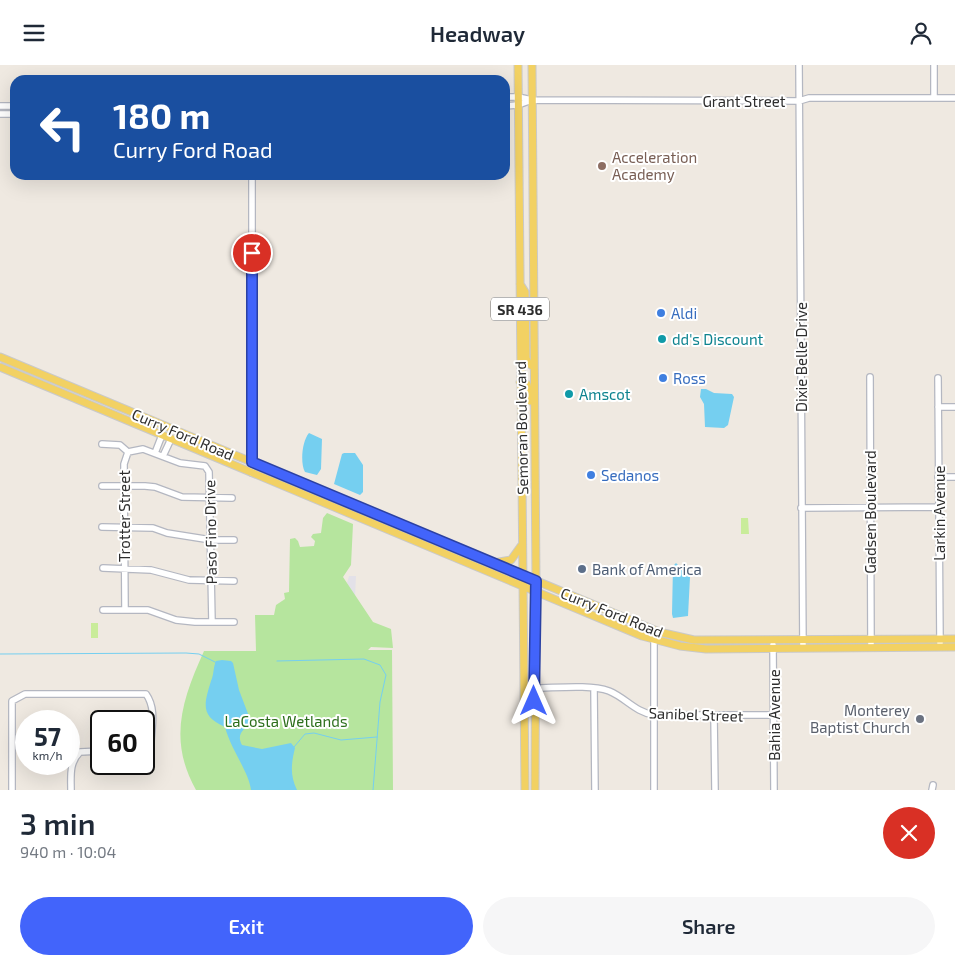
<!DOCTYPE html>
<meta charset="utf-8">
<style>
body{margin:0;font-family:"Exo 2",sans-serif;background:#f6f6f7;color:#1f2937;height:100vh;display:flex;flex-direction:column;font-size:19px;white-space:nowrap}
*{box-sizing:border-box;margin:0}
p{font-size:16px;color:#747a83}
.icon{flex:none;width:28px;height:28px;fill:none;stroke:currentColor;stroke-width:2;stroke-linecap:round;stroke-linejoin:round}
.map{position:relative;height:725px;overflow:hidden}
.details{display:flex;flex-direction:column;background:#fff;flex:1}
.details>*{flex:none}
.banner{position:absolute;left:10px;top:10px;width:500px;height:105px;border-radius:15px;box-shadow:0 5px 20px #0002;background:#1a4fa0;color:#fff;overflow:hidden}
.speed{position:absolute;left:15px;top:645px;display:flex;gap:10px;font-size:25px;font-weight:700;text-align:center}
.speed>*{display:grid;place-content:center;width:65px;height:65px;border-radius:50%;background:#fff;box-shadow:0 5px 20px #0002;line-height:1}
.speed small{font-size:12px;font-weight:400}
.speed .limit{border:2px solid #111;border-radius:8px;background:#fff;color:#111}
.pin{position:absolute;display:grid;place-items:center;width:42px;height:42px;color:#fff;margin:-21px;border:2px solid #fff;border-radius:50%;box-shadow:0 1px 5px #0007}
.me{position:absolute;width:55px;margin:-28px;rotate:0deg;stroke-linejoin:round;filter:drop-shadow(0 0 4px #0008)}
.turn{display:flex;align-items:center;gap:18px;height:105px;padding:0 20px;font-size:22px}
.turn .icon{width:65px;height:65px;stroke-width:2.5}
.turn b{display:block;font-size:35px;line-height:42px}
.round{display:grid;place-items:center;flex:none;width:52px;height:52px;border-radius:26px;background:#f6f6f7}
.summary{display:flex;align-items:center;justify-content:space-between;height:85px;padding:0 20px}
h1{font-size:30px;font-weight:600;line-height:38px}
.action{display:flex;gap:10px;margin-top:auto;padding:10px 20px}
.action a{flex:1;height:58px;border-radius:30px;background:#4264fb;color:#fff;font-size:20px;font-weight:600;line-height:58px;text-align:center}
.action a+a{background:#f6f6f7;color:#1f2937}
header{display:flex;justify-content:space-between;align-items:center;height:65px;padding:0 20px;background:#fff;font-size:22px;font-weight:600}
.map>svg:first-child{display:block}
.industrial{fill:#e3e1e8}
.green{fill:#b6e59e}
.pitch{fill:#c9ec9a}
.water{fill:#75cff0}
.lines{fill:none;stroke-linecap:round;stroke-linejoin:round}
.stream{stroke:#75cff0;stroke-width:1}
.minor-casing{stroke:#b4b7c1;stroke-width:8}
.major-casing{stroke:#c9c9c9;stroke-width:9}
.minor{stroke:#fff;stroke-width:5.5}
.major{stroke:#f2d163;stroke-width:7}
.route-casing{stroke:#2b41a3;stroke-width:12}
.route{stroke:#4264fb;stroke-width:9}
.education-dot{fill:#8d6e63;stroke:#fff;stroke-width:2}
.shop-dot{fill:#3f7fe0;stroke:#fff;stroke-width:2}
.culture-dot{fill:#0f9aa8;stroke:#fff;stroke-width:2}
.service-dot{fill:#5c6f8a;stroke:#fff;stroke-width:2}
.worship-dot{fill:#6b7280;stroke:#fff;stroke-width:2}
.labels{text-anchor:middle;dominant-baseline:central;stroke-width:4;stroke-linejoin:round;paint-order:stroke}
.shield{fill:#fff;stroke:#6d6d6d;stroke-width:1}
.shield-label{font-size:14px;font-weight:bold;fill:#2e2e2e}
.street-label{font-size:15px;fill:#2e2e2e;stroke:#fff}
.education-label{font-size:15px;fill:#785e54;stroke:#fff;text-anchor:start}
.shop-label{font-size:15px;fill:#366cbe;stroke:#fff;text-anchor:start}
.culture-label{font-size:15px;fill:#0d838f;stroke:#fff;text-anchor:start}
.service-label{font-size:15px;fill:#4e5e75;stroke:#fff;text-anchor:start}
.worship-label{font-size:15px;fill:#5b616d;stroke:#fff;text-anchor:end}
.park-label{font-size:15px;fill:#2c6e1b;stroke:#fff}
</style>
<header><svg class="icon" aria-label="menu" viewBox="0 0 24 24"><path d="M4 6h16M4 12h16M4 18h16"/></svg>Headway<svg class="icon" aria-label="person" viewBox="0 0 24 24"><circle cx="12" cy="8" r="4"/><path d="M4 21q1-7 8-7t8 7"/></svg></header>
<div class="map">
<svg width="955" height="725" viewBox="0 0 955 725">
<rect width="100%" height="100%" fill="#efe9e1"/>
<path class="industrial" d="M349 511H356L355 532 347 518Z"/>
<path class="green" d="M327 448 353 459 351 500 343 512 373 557 391 564 393 583 371 582 368 585H392L393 725H196C168 675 182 635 204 586H256L255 550H274L276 540 285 534 284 528 289 527 290 474 295 473 298 476 300 482 314 481 315 476 311 472 313 469 321 468 323 453Z"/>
<path class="pitch" d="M741 453H748L749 469H741Z
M91 558H98V573H91Z"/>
<path class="water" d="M701 324H706L714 328 732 329 734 332 728 360 724 363 705 362 704 339 700 332Z
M309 368 322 374 321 404 317 410 305 407C300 398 302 376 309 368Z
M344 388H355L363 400V427L360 430 334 419 342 389Z
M676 498 690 512 688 551 673 553 672 549 673 501Z
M222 595 231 596 233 598 239 625 250 654C247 665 235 667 242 680L262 684 291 678 295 683C291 699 290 711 297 725H251C249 707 231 685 225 662 200 651 204 639 211 616 214 609 213 603 216 596Z"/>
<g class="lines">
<path class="stream" d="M0 589 186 588 199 589 217 598
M277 596 364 594 380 600 386 610 380 637 373 725
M294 682 305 669 314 668 341 675 377 672"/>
<g class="minor-casing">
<path id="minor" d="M799 0 803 583
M934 0V33
M505 32H518L532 35 799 36 809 33H955
M0 41H15
M505 41 518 40 532 35
M0 49H15
M870 312 871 583
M938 313 940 578
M938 342H955
M102 379 120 380 128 387
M155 388 162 370
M163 391 171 374
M252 408V110
M938 412H955
M102 421H145L155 422 182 432 232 433
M801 443 939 442
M102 462 153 463 167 468 211 475H234
M103 503 151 505 189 515 234 516
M125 544 124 399 128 387 143 384 180 398 205 401 209 407 212 557
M103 545H148L176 555 195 557H234
M654 574V725
M773 580 774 725
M534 623C555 623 590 619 609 626 626 633 635 647 654 650H773
M594 623 595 725
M714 651 715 725
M12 725V636L25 629H146C156 643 152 660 151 676L144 682
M71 725C71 711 69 698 80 687L101 686
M932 725 933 720"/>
</g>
<g class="major-casing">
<path id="major" d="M518 0 525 725
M532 0 536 516 535 725
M520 219 525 227 526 293 528 298 534 302
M0 292 659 567 694 575 955 574
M0 302 642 571 680 581 706 584 955 582
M520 317 527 319 530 336
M494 498 511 495 521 481"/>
</g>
<use href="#minor" class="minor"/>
<use href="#major" class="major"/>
</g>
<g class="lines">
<g class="route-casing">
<path id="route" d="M252 188V397L536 516 534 636"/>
</g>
<use href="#route" class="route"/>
</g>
<circle class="education-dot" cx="602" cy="101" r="5"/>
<g class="shop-dot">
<circle cx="661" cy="248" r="5"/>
<circle cx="663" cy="313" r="5"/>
<circle cx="591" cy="410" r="5"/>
</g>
<g class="culture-dot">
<circle cx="662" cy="274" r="5"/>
<circle cx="569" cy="329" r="5"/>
</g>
<circle class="service-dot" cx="582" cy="504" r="5"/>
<circle class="worship-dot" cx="920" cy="654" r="5"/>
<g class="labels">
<rect class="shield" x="491" y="232.5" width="58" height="23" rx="4"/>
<g class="shield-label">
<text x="520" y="244">SR 436</text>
</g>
<g class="street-label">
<text x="744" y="36">Grant Street</text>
<text transform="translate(801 292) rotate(-90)">Dixie Belle Drive</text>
<text transform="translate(521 363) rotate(-91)">Semoran Boulevard</text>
<text transform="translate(183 369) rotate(23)">Curry Ford Road</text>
<text transform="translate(870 447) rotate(-90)">Gadsen Boulevard</text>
<text transform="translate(939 448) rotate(-90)">Larkin Avenue</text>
<text transform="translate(124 451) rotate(-90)">Trotter Street</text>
<text transform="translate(210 467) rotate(-91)">Paso Fino Drive</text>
<text transform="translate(612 547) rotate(22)">Curry Ford Road</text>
<text transform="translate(696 649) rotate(2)">Sanibel Street</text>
<text transform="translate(774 650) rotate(-90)">Bahia Avenue</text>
</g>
<g class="education-label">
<text x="612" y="92">Acceleration<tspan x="612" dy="17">Academy</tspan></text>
</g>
<g class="shop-label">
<text x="671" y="248">Aldi</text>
<text x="673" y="313">Ross</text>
<text x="601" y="410">Sedanos</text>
</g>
<g class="culture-label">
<text x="672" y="274">dd's Discount</text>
<text x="579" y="329">Amscot</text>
</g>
<g class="service-label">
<text x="592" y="504">Bank of America</text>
</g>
<g class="worship-label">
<text x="910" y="645">Monterey<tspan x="910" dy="17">Baptist Church</tspan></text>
</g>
<g class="park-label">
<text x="286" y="656">LaCosta Wetlands</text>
</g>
</g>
</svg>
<div class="speed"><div>57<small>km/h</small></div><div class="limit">60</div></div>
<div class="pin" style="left:252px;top:188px;background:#d93025"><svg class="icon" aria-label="arrive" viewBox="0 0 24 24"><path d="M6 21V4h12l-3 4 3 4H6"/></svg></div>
<svg class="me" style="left:534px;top:636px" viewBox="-20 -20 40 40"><path d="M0-17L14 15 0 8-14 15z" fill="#4264fb" stroke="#fff" stroke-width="4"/></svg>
<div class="banner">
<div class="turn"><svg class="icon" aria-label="left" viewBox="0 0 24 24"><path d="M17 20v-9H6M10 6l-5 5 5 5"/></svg><div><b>180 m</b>Curry Ford Road</div></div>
</div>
</div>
<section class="details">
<div class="summary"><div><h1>3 min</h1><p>940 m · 10:04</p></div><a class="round" style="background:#d93025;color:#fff"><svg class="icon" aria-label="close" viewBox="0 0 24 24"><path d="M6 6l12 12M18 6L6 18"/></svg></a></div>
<div class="action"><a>Exit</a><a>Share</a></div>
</section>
